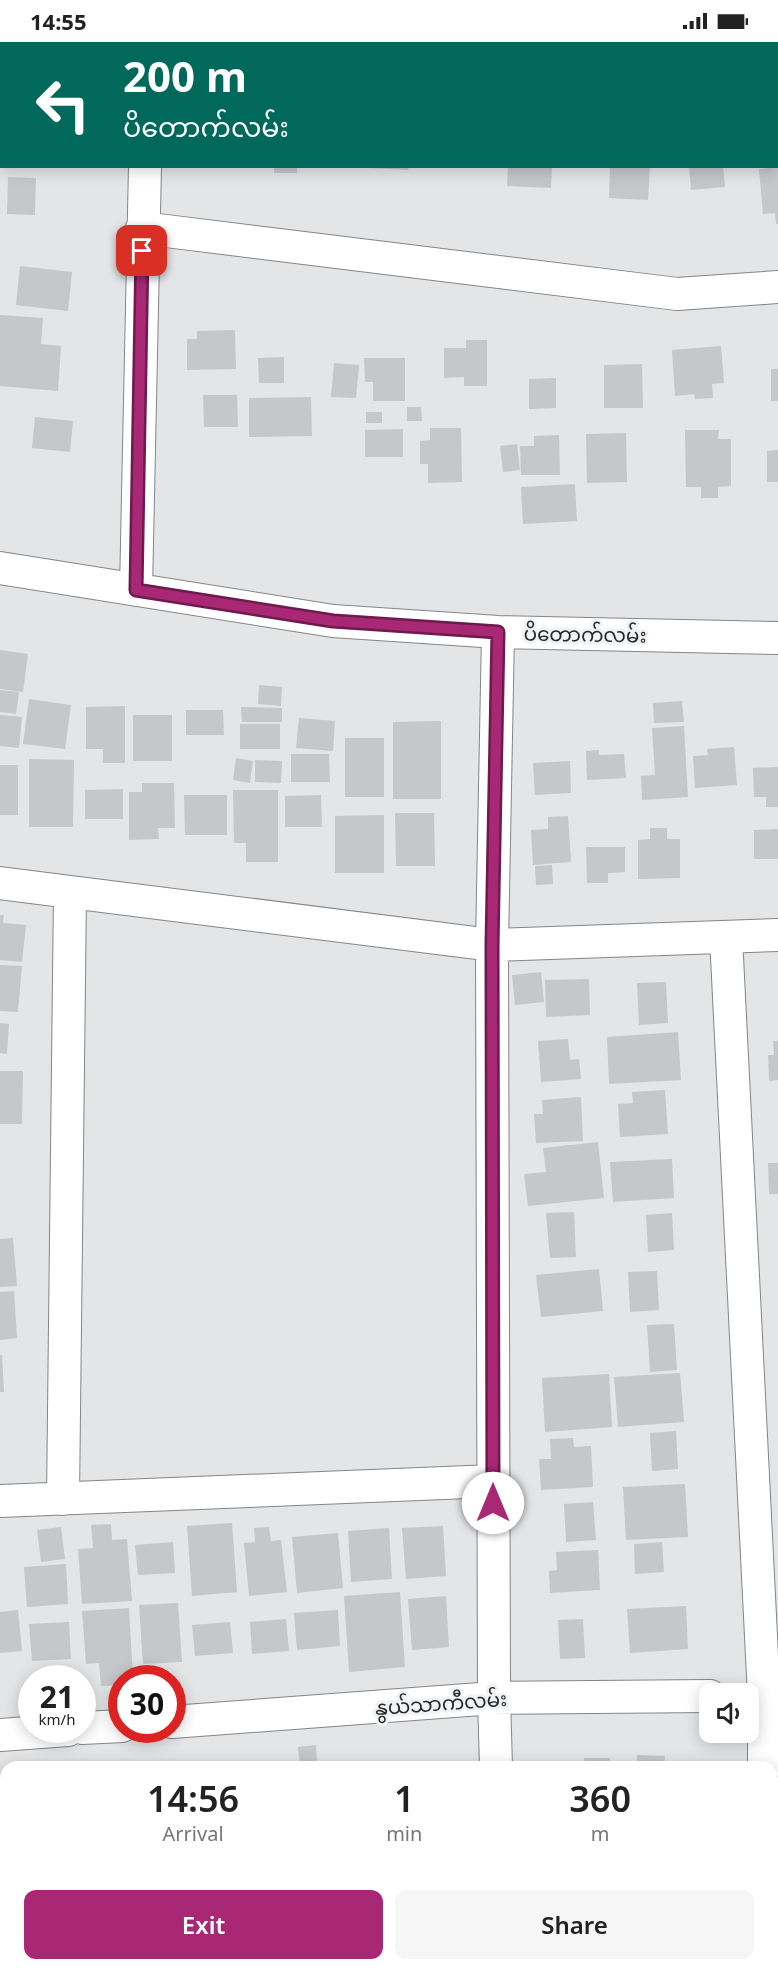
<!DOCTYPE html>
<meta charset="utf-8">
<style>
body{margin:0;font-family:"Noto Sans","Noto Sans Myanmar",sans-serif;background:#f6f6f6;color:#222;height:100vh;display:flex;flex-direction:column;font-size:22px;white-space:nowrap}
*{box-sizing:border-box;margin:0}
p{font-size:20px;color:#767676}
.icon{flex:none;width:33px;height:33px;fill:none;stroke:currentColor;stroke-width:2;stroke-linecap:round;stroke-linejoin:round}
.map{position:relative;flex:1;overflow:hidden}
.details{position:absolute;left:0px;top:1719px;width:778px;height:210px;display:flex;flex-direction:column;background:#fff;border-radius:18px 18px 0 0;box-shadow:0 3px 15px #0003}
.details>*{flex:none}
.guide{position:absolute;left:0px;top:0px;width:778px;height:126px;box-shadow:0 3px 15px #0003;background:#00695c;color:#fff;overflow:hidden}
.tools{position:absolute;left:699px;top:1641px;display:grid;gap:12px}
.tools a{display:grid;place-items:center;width:60px;height:60px;border-radius:12px;background:#fff;box-shadow:0 3px 15px #0003;font-size:30px}
.speed{position:absolute;left:18px;top:1623px;display:flex;gap:12px;font-size:30px;font-weight:700;text-align:center}
.speed>*{display:grid;place-content:center;width:78px;height:78px;border-radius:50%;background:#fff;box-shadow:0 3px 15px #0003;line-height:1}
.speed small{font-size:15px;font-weight:400}
.speed .limit{border:9px solid #d22;background:#fff;color:#111}
.pin{position:absolute;display:grid;place-items:center;width:51px;height:51px;color:#fff;margin:-26px;border-radius:12px;box-shadow:0 3px 9px #0006}
.me{position:absolute;width:66px;margin:-33px;rotate:0deg;stroke-linejoin:round;filter:drop-shadow(0 0 4px #0008)}
.turn{display:flex;align-items:center;gap:21px;height:126px;padding:0 24px;font-size:27px}
.turn .icon{width:78px;height:78px;stroke-width:2.5}
.turn b{display:block;font-size:42px;line-height:51px}
.eta{display:flex;justify-content:space-evenly;align-items:center;height:102px;text-align:center}
.eta b{font-size:36px;font-weight:600;line-height:42px}
.action{display:flex;gap:12px;margin-top:auto;padding:12px 24px}
.action a{flex:1;height:69px;border-radius:12px;background:#a82876;color:#fff;font-size:24px;font-weight:600;line-height:69px;text-align:center}
.action a+a{background:#f6f6f6;color:#222}
.status{display:flex;justify-content:space-between;align-items:center;height:42px;padding:0 30px;background:#fff;direction:ltr}
.status svg{height:16px;fill:currentColor}
.map>svg:first-child{display:block}
.building{fill:#c5c7ca}
.lines{fill:none;stroke-linecap:round;stroke-linejoin:round}
.minor-casing{stroke:#838587;stroke-width:34}
.minor{stroke:#fff;stroke-width:32}
.route-casing{stroke:#6d1a4d;stroke-width:15}
.route{stroke:#a82876;stroke-width:10}
.labels{text-anchor:middle;dominant-baseline:central;stroke-width:6;stroke-linejoin:round;paint-order:stroke}
.street-label{font-size:20px;fill:#262728;stroke:#f0f2f5}
</style>
<div class="status"><b>14:55</b><svg viewBox="0 0 49 12"><path d="M0 12V9h3v3zM5 12V6h3v6zM10 12V3h3v9zM15 12V0h3v12zM26 1h20v11H26zM47 4h2v5h-2z"/></svg></div>
<div class="map">
<svg width="778" height="1929" viewBox="0 0 778 1929">
<rect width="100%" height="100%" fill="#e3e5e7"/>
<path class="building" d="M274 124H297V131H274Z
M372 124H409L408 128 372 126Z
M508 124H552L551 146 507 144Z
M610 124H650L648 158 609 156Z
M689 124H723L725 145 691 148Z
M778 125V182H776L775 171 763 172 759 127Z
M8 135 36 136 35 173 7 172Z
M20 224 72 230 68 269 16 263Z
M0 273 43 276 41 302 61 304 58 349 0 344Z
M235 288 236 327 187 328V297H197V289Z
M466 298H487V344H464V335L444 336V306H466Z
M721 304 724 341 712 342 713 356 695 357 694 352 675 354 672 308Z
M284 315V341H259L258 316Z
M364 316H405V359H373V340H365Z
M334 321 359 323 356 356 331 355Z
M642 322 643 366H604V323Z
M771 327H778V359H771Z
M556 336V366L529 367V337Z
M203 353H237L238 385H204Z
M311 355 312 394 249 395V356Z
M407 365H421L422 379H407Z
M366 370H382V381H366Z
M35 375 73 379 70 410 32 406Z
M430 386H461L462 440 428 441V422H420V399L430 398Z
M403 387V415H365V388Z
M685 388H719L718 397H731V444L718 445V456H701V445H686Z
M626 391 627 440 587 441 586 392Z
M559 393 560 433H521L520 404H534V394Z
M517 402 520 428 503 430 500 404Z
M778 408V440H767V409Z
M575 442 577 479 523 482 521 445Z
M0 608 28 612 23 650 0 647Z
M259 643 282 645 281 664 258 662Z
M0 648 19 650 16 672 0 670Z
M29 657 71 663 65 707 23 702Z
M682 659 684 680 654 681 653 661Z
M125 664V721H103V707H86V665Z
M241 665 282 666V680H242Z
M186 668H223L224 693H186Z
M0 673 22 675 19 706 0 704Z
M133 673H172V719H133Z
M299 676 335 679 333 709 296 706Z
M441 679V757H393V680Z
M240 682H280V707H240Z
M684 684 688 755 642 758 641 734 655 733 652 686Z
M345 696H384V755H345Z
M734 705 737 743 695 746 693 714 708 713 707 707Z
M599 708V713L624 712 626 736 587 738 586 709Z
M291 712H329L330 740H291Z
M236 716 253 719 250 741 233 738Z
M29 717 74 718 73 785H29Z
M255 718 282 719 281 741 255 740Z
M570 719 571 751 535 753 533 721Z
M0 723H18V773H0Z
M778 725V765H766V755H754L753 726Z
M142 741H174L175 786H158L159 797 129 798V750H142Z
M123 747V777H85V748Z
M233 748H278V820H246V801H234Z
M184 753H227V793H185Z
M321 753 322 785H285V754Z
M395 771H434L435 824H396Z
M384 773V831H335V774Z
M568 774 571 820 533 823 531 788 548 787V775Z
M650 786H667V797H680V836L638 837V798L650 797Z
M778 787V817H754V788Z
M586 805H625V830L608 831V841H587Z
M552 823 553 842 536 843 535 824Z
M0 873H4L3 881 26 883 22 920 0 918Z
M0 923 22 924 18 970 0 969Z
M541 930 544 960 515 963 512 933Z
M589 937 590 973 546 975 545 938Z
M666 940 668 981 639 983 637 941Z
M0 981 9 982 7 1012 0 1011Z
M678 990 681 1038 609 1042 607 995Z
M568 997 570 1018 579 1017 581 1037 541 1040 538 999Z
M773 999H778V1038L769 1039 768 1013H774Z
M0 1029H23L22 1082H0Z
M665 1048 668 1092 620 1095 618 1062 633 1061 632 1050Z
M581 1055 583 1099 536 1101 534 1072H543L542 1058Z
M598 1100 604 1156 528 1164 524 1132 546 1130 543 1106Z
M672 1117 674 1156 613 1160 610 1120Z
M768 1121H778V1152H769Z
M574 1170 576 1215 550 1216 546 1171Z
M672 1171 674 1208 648 1210 646 1173Z
M13 1196 17 1244 0 1245V1197Z
M599 1227 603 1269 541 1275 536 1233Z
M657 1229 659 1268 630 1270 628 1230Z
M14 1249 17 1296 0 1298V1250Z
M674 1282 677 1328 650 1330 647 1283Z
M0 1313H2L4 1350H0Z
M680 1331 684 1380 618 1385 614 1335Z
M609 1332 612 1385 545 1390 542 1336Z
M676 1389 678 1427 652 1429 650 1391Z
M573 1396 574 1405 591 1404 593 1445 541 1448 539 1417H551L550 1397Z
M685 1442 688 1495 626 1498 623 1445Z
M593 1460 596 1498 566 1500 564 1462Z
M232 1481 237 1550 192 1554 187 1484Z
M111 1482 112 1498 127 1497 132 1559 82 1562 78 1507 93 1506 91 1483Z
M443 1484 446 1534 406 1537 402 1486Z
M61 1485 65 1517 41 1520 37 1488Z
M269 1485 271 1499 281 1498 287 1550 249 1554 244 1501 255 1500 254 1486Z
M389 1486 392 1537 351 1540 348 1489Z
M338 1491 343 1546 297 1551 292 1495Z
M173 1500 175 1531 138 1533 135 1503Z
M662 1500 664 1530 635 1532 634 1502Z
M598 1508 600 1548 550 1551 549 1529 557 1528 556 1510Z
M66 1522 68 1562 27 1565 24 1525Z
M400 1550 405 1625 349 1630 344 1554Z
M446 1554 449 1605 412 1608 408 1557Z
M178 1561 182 1620 143 1622 139 1563Z
M686 1564 688 1607 630 1611 627 1567Z
M129 1566 133 1636H122V1643L101 1644 99 1621 86 1622 82 1569Z
M18 1568 22 1609 0 1611V1570Z
M338 1568 340 1604 297 1608 294 1571Z
M286 1577 289 1609 252 1612 250 1580Z
M583 1577 585 1616 560 1617 558 1578Z
M69 1580 71 1617 32 1619 29 1582Z
M230 1580 233 1611 195 1614 192 1583Z
M316 1703 317 1725H300L298 1705Z
M637 1713 665 1714 664 1725H637Z
M584 1716H610V1725H585Z
M0 1752H6V1778H0Z
M0 1833H6V1853L0 1854Z
M0 1855H6V1888L0 1889Z
M579 1923H606V1929H579Z"/>
<g class="lines">
<g class="minor-casing">
<path id="minor" d="M150 2V0
M142 186 677 252 778 245
M0 526 333 579 498 590 778 596
M136 548 145 124
M0 841 492 903 778 893
M726 895 764 1654V1725
M63 1457 70 850
M0 1459 493 1439
M172 1680 494 1656 710 1654
M82 1686 122 1684
M0 1693 68 1688
M496 1725 494 1656 492 903 498 590
M223 1929 502 1923
M762 1929V1923"/>
</g>
<use href="#minor" class="minor"/>
</g>
<g class="lines">
<g class="route-casing">
<path id="route" d="M142 209 136 548 333 579 498 590 492 903 493 1461"/>
</g>
<use href="#route" class="route"/>
</g>
<g class="labels">
<g class="street-label">
<text transform="translate(585 592) rotate(1)">ပိတောက်လမ်း</text>
<text transform="translate(441 1661) rotate(-4)">နွယ်သာကီလမ်း</text>
</g>
</g>
</svg>
<div class="tools">
<a><svg class="icon" aria-label="sound" viewBox="0 0 24 24"><path d="M4 9h4l5-4v14l-5-4H4zM17 9q2 3 0 6"/></svg></a>
</div>
<div class="speed"><div>21<small>km/h</small></div><div class="limit">30</div></div>
<div class="pin" style="left:142px;top:209px;background:#d93025"><svg class="icon" aria-label="arrive" viewBox="0 0 24 24"><path d="M6 21V4h12l-3 4 3 4H6"/></svg></div>
<svg class="me" style="left:493px;top:1461px" viewBox="-20 -20 40 40"><circle r="19" fill="#fff"/><path d="M0-13L10 11 0 6-10 11z" fill="#a82876"/></svg>
<div class="guide">
<div class="turn"><svg class="icon" aria-label="left" viewBox="0 0 24 24"><path d="M17 20v-9H6M10 6l-5 5 5 5"/></svg><div><b>200 m</b>ပိတောက်လမ်း</div></div>
</div>
<section class="details">
<div class="eta">
<div><b>14:56</b><p>Arrival</p></div>
<div><b>1</b><p>min</p></div>
<div><b>360</b><p>m</p></div>
</div>
<div class="action"><a>Exit</a><a>Share</a></div>
</section>
</div>
